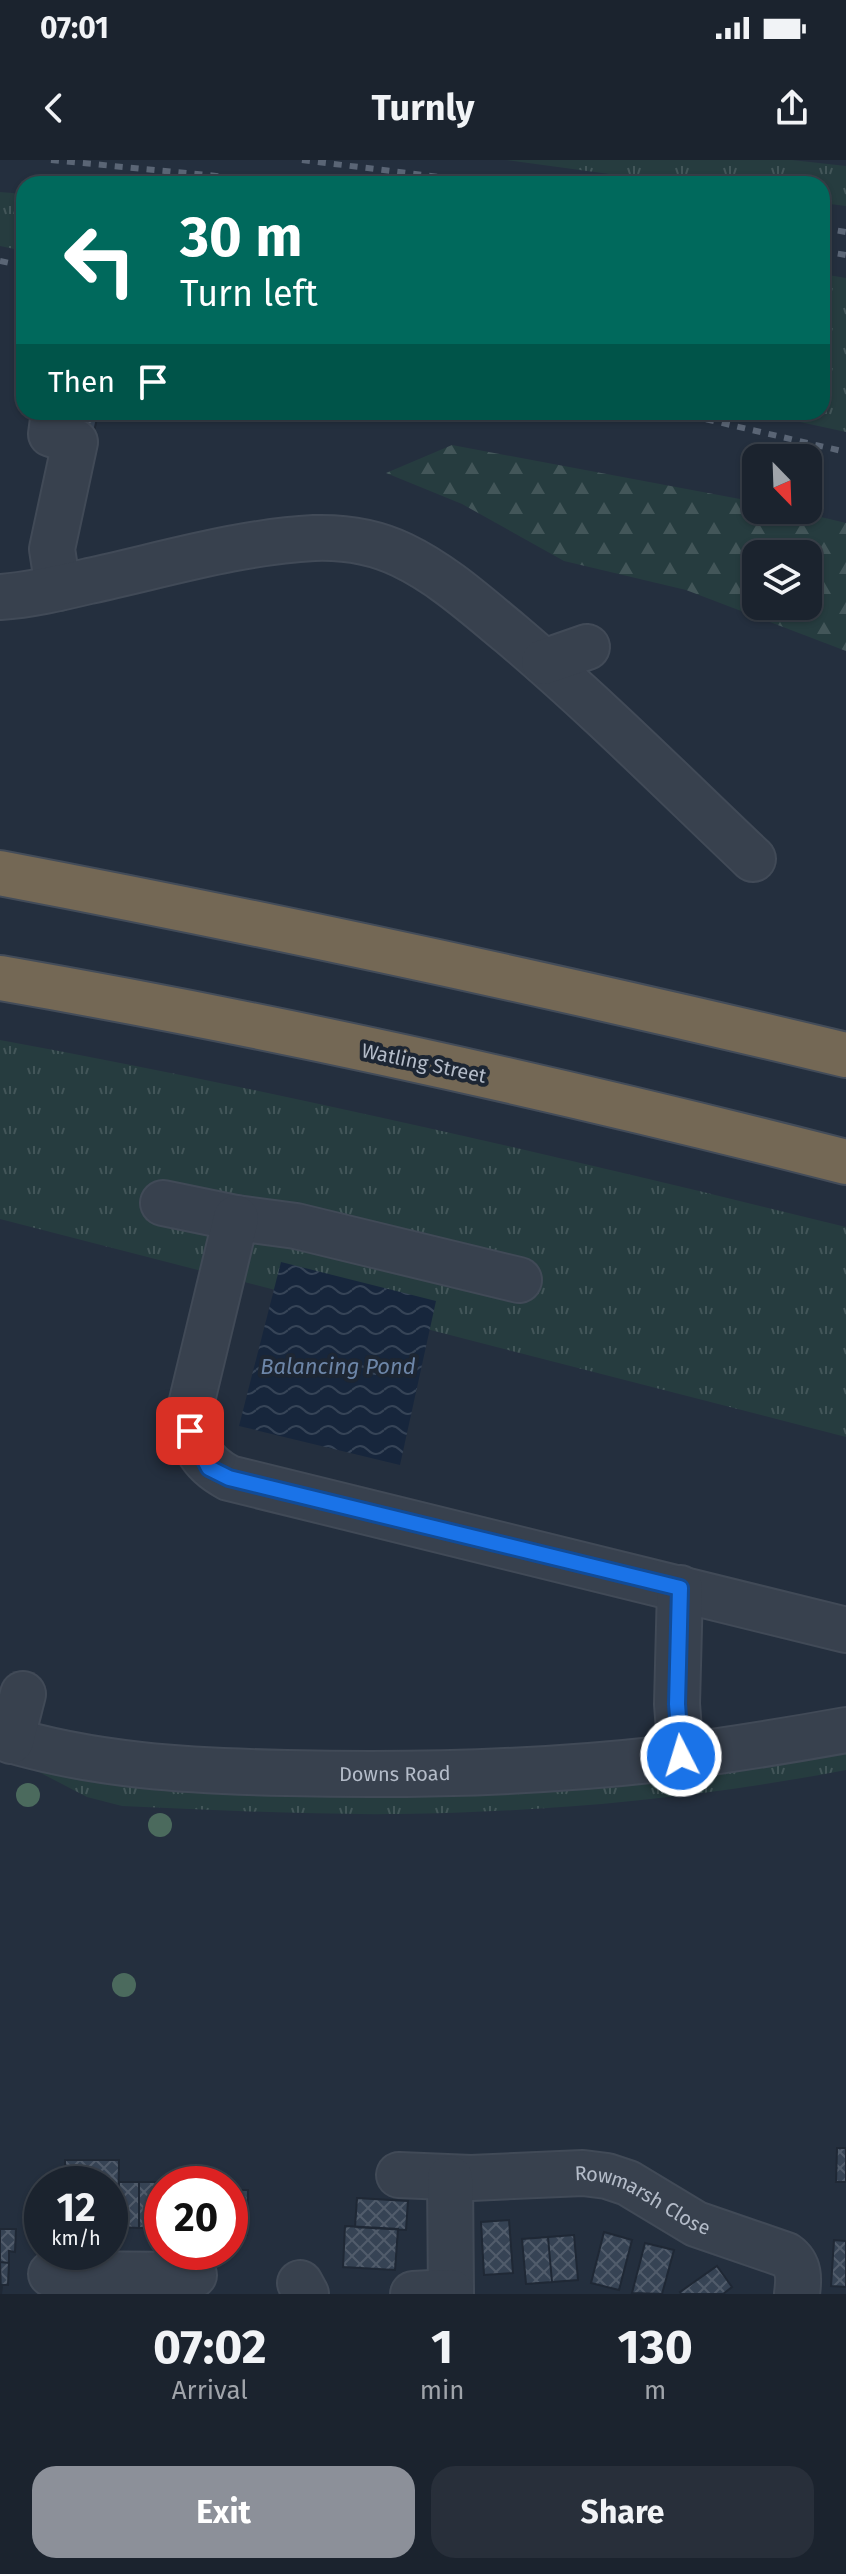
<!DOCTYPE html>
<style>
body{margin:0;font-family:"Fira Sans",sans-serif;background:#282f3a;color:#f1f3f6;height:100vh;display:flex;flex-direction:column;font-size:30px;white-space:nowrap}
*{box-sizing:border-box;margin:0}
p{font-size:26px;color:#a0a4aa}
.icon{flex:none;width:44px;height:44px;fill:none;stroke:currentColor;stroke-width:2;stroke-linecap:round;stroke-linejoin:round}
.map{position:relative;height:2134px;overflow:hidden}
.drawer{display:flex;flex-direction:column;background:#1b232e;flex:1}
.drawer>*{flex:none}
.hud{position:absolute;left:16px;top:16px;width:814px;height:244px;border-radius:24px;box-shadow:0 2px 6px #0004,0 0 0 2px #39404a;background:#00695c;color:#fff;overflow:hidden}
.needle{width:52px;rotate:157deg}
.controls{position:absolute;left:742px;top:284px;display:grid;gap:16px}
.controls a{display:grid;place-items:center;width:80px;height:80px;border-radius:16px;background:#1b232e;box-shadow:0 2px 6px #0004,0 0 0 2px #39404a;font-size:40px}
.speed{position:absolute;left:24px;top:2006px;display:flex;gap:16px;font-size:40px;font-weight:700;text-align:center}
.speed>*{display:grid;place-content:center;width:104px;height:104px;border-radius:50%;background:#1b232e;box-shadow:0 2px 6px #0004,0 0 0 2px #39404a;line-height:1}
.speed small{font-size:20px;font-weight:400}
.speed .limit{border:12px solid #d22;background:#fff;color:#111}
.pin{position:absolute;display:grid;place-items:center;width:68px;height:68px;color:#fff;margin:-34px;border-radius:16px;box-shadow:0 4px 12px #0006}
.me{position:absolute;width:88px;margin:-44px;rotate:355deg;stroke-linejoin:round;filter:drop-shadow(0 0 6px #0008)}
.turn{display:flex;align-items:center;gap:28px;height:168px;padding:0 32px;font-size:36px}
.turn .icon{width:104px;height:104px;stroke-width:2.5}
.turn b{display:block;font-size:56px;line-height:68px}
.then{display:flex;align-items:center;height:76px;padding:0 32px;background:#0003;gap:16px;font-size:30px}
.eta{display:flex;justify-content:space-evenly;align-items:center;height:136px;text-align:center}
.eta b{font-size:48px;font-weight:700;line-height:56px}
.cta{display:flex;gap:16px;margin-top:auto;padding:16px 32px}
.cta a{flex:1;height:92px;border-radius:24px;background:#8c9099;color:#fff;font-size:32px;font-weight:700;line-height:92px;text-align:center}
.cta a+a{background:#282f3a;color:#f1f3f6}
.status{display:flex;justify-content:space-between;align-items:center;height:56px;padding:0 40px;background:#1b232e;direction:ltr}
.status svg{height:22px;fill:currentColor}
header{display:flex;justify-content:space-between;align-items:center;height:104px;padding:0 32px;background:#1b232e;font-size:36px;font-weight:700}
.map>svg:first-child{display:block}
.grass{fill:url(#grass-tufts)}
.forest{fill:url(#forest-firs);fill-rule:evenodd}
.water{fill:url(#water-waves)}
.building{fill:url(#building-cross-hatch);stroke:#1f2835;stroke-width:2}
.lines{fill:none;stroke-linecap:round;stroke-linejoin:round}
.minor-casing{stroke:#414a57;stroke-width:48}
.highway-casing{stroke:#434c59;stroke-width:48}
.minor{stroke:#38414e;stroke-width:44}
.highway{stroke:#746855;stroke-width:44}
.rail{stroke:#5a6575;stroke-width:6;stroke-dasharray:8 8;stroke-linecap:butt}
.tree{fill:#4b6a5d}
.route-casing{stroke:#114b97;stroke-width:20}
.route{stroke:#1a73e8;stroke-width:14}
.labels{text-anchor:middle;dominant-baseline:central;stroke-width:8;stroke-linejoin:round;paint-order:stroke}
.street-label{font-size:20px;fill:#b4bcc9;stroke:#1d2633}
.water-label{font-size:22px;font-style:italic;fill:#6d86a8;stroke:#1d2633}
</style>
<div class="status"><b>07:01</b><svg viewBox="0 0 49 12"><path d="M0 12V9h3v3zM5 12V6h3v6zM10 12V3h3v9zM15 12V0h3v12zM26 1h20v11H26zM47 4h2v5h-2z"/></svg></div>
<header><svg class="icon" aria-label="back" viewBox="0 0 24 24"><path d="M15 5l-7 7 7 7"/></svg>Turnly<svg class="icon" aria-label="share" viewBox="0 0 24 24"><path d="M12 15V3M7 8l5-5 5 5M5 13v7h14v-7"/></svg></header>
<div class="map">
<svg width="846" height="2134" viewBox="0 0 846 2134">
<defs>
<pattern id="grass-tufts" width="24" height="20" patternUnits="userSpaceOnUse" patternTransform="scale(2)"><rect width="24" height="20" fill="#263c3f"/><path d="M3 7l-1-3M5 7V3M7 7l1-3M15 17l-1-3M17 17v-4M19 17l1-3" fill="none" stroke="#435659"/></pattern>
<pattern id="forest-firs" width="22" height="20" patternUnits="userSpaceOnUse" patternTransform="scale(2)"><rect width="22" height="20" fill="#263c3f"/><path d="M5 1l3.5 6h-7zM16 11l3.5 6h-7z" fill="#435659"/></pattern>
<pattern id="water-waves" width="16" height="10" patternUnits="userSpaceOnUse" patternTransform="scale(2)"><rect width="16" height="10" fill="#17263c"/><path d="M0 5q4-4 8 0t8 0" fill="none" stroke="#364457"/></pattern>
<pattern id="building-cross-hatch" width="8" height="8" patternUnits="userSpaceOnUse" patternTransform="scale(2)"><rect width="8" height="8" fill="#364354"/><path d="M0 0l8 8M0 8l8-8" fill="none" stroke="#515c6b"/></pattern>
</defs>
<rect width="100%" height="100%" fill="#242f3e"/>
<path class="grass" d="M506 0H792L846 6V46L822 43V24H683Z
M0 32 24 34V91L0 86Z
M822 114 846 118V272L754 252H822Z
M0 880C284 932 566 998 846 1067V1277L0 1059Z
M846 1582V1610C700 1638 549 1652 400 1654 308 1655 215 1650 122 1646L87 1637 37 1611 40 1603Z"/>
<path class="forest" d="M452 285 756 342V350H792L846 363V491L686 430 564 401 462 344 386 313ZM756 394H808V446H756Z"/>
<path class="water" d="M281 1102 436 1141 400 1305 239 1266Z"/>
<path class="building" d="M63 252 98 254 93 276Z
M837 1988H846V2022H836Z
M65 2000H119L118 2072H110V2024H65Z
M119 2022H139V2068L118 2067Z
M139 2022H167L162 2024V2067L139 2068Z
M230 2030H248L247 2075H230Z
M357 2038 408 2041 406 2070 355 2067Z
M509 2060 513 2113 484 2115 481 2062Z
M345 2066 398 2069 395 2110 343 2107Z
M0 2069H16L15 2092 9 2091V2103L0 2102Z
M604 2072 632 2080 619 2130 591 2123Z
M574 2075 578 2120 552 2122 548 2077Z
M548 2077 552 2122 526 2124 522 2079Z
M834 2080 846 2081V2127L831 2126Z
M645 2083 674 2090 662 2134 632 2133Z
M0 2102 9 2103 8 2125H2L1 2134Z
M717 2106 732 2127 723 2134H681L680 2132Z"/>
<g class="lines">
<g class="minor-casing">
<g id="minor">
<path d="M54 252 51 274 75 282 52 389 58 428"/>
<path d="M0 437C30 435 60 428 89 421 163 405 238 382 314 378 344 377 375 382 402 395 442 414 476 445 510 473 594 544 673 623 753 699"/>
<path d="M544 502 587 487"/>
<path d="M163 1043 236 1058 296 1066 519 1120"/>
<path d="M236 1058 190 1249C190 1282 199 1302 229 1318L846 1470"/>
<path d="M680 1428 677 1544 681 1596"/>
<path id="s1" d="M0 1577C93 1606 190 1611 287 1613 411 1616 537 1613 661 1599 723 1591 785 1581 846 1570"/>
<path d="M11 1581 23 1534"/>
<path id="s2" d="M399 2015 471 2018 583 2013 607 2016 628 2023 696 2064 786 2095C800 2105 799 2119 797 2134"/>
<path d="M450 2018 451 2134"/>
<path d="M51 2114 194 2115"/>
<path d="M300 2123 306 2134"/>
<path d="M413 2134 451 2132"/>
</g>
</g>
<g class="highway-casing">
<path id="highway" d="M0 713C284 767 565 828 846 895
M0 818C283 867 568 931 846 1002"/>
</g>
<use href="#minor" class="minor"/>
<use href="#highway" class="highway"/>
<path class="rail" d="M51 0 300 24
M302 0 497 24
M822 68 846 72
M822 91 846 95
M0 101 24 106
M675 252 846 292"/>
</g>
<g class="tree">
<circle cx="28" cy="1635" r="12"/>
<circle cx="160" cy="1665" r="12"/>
<circle cx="124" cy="1825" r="12"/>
</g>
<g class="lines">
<g class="route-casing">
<path id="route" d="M190 1271 209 1308 229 1318 680 1428 677 1544 681 1596"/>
</g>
<use href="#route" class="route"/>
</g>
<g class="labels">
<g class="street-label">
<text transform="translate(424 903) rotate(12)">Watling Street</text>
<text stroke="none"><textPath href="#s1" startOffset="398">Downs Road</textPath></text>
<text stroke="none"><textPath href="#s2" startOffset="250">Rowmarsh Close</textPath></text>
</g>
<g class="water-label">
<text x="338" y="1206">Balancing Pond</text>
</g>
</g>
</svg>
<div class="controls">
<a><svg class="needle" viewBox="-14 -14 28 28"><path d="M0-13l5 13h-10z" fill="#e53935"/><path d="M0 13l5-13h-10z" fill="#a0a4aa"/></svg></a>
<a><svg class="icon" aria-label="layers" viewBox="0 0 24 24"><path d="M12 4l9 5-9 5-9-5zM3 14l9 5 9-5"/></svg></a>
</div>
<div class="speed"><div>12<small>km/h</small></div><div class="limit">20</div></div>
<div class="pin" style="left:190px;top:1271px;background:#d93025"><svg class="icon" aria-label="arrive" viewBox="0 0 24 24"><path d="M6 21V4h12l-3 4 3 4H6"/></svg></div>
<svg class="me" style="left:681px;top:1596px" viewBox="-20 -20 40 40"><circle r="17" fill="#1a73e8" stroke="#fff" stroke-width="3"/><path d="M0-11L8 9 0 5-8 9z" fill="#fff"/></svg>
<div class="hud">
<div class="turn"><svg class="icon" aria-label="left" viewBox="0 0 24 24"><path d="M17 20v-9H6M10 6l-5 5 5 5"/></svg><div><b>30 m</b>Turn left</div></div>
<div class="then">Then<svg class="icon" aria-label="arrive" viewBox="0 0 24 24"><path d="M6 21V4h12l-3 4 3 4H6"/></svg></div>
</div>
</div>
<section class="drawer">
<div class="eta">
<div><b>07:02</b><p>Arrival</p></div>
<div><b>1</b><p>min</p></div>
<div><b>130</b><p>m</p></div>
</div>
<div class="cta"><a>Exit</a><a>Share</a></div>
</section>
